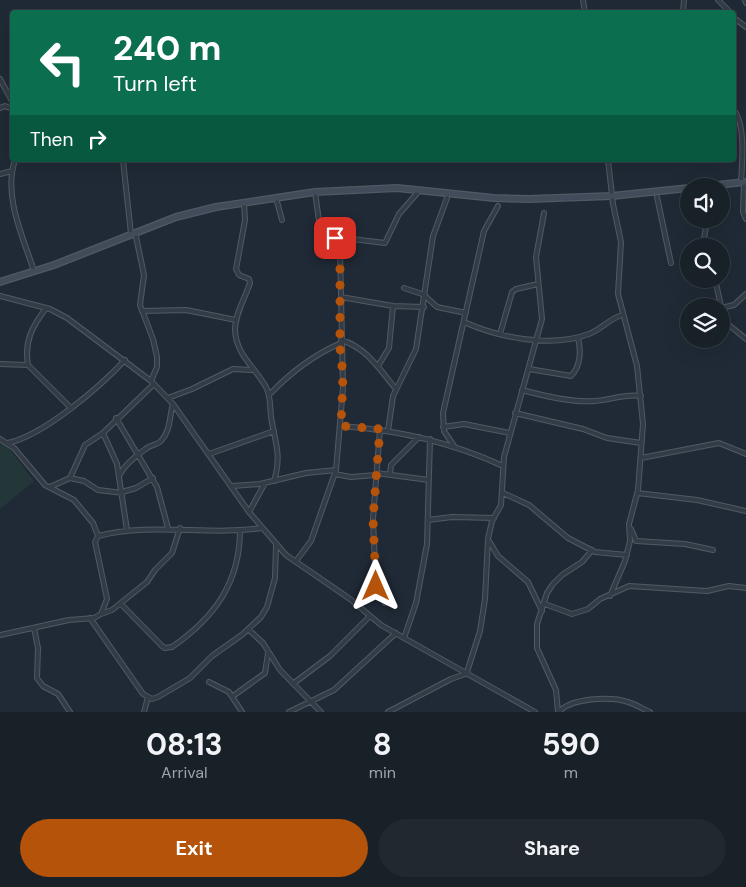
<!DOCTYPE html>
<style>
body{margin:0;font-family:"DM Sans",sans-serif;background:#212830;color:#f1f3f6;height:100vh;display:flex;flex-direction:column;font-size:19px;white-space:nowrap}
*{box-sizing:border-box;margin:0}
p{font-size:16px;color:#9fa3a8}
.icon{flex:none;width:28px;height:28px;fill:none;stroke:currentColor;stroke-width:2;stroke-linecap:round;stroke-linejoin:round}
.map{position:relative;height:712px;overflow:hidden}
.sheet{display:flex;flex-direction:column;background:#182028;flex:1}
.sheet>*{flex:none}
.hud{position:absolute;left:10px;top:10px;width:726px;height:152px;border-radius:5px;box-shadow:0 5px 20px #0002,0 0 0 1px #363e45;background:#0b6e4f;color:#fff;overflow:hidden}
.buttons{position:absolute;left:680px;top:178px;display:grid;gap:10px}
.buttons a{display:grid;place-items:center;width:50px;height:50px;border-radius:50%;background:#182028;box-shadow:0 5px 20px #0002,0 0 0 1px #363e45;font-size:25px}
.pin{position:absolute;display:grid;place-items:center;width:42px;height:42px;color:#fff;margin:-21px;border-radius:10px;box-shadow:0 2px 8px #0006}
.me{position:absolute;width:55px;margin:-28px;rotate:0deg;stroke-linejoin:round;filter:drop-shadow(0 0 4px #0008)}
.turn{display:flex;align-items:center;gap:18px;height:105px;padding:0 20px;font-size:22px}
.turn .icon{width:65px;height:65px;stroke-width:2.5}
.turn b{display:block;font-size:35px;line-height:42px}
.then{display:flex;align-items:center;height:48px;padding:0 20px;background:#0003;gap:10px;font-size:19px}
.eta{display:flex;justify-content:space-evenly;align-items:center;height:85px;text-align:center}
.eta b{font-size:30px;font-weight:700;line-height:35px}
.button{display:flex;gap:10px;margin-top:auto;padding:10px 20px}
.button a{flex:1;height:58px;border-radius:30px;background:#b45309;color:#fff;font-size:20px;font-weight:700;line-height:58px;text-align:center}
.button a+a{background:#212830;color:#f1f3f6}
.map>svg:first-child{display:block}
.pitch{fill:#233738}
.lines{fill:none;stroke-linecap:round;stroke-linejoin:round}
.street-casing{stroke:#515964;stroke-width:6}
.secondary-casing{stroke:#515964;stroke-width:8}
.street{stroke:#333c46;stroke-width:4}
.secondary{stroke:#424b59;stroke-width:5.5}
.route{stroke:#b45309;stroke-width:9;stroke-dasharray:0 16.2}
</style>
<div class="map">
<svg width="746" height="712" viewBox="0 0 746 712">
<rect width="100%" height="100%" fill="#202a36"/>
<path class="pitch" d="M3 441 34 481 0 509V444Z"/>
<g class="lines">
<g class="street-casing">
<path id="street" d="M583 0 585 12
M718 0 730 12
M745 0 746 3
M683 12 684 0
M734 18 746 27
M0 79 12 101
M0 108 5 106 12 109
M734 110C746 126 742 162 741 183
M15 160C3 196 23 237 34 271
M123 160 131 234
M608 160 613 204 621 242 618 294 637 366 643 424 638 490 629 524 630 541 625 561 610 596
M0 174 12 171
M744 183 743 212 746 219
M657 197 671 263
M276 198 282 220
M244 203 245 220 236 269 239 275 249 279 250 283C245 298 235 314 235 330 236 355 255 367 266 387 271 397 270 407 271 417 275 442 282 455 274 481
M135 232 144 275 140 305 153 339 157 357V367L151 381
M337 240 352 239 385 243 399 214 419 191
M703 246 707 219
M715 279 721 306
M404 288 425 295
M0 296 50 309 67 318 151 381 173 404 249 512 286 555 350 599 381 625 535 712
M425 296 437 307 466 313
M341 297 393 306 424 307
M46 308C32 327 24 341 28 365L70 407
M721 308 724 321 746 339
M721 308 734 305 746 294
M142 311 186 310 236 320
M464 322C500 338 551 348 589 334 602 329 609 319 622 315
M500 334 512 292 516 289 538 284
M341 340C366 347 380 370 396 389
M0 364 28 365
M378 366 389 348 393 306
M529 369 571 376C581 366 581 350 578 338
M522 390C544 396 572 403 595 401 611 400 626 393 641 396
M269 395C289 374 313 355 341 343
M168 398 192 389 233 369 251 370
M515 413 583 429 607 438 641 443
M116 418 157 487 168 528
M341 426C398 430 451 442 503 466
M443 427 464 424 510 433
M388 431 393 396 416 349 433 236 447 198
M0 439 14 448 45 485 74 500 93 523 98 536
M8 443C44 435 100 387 125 360
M454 446 444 431 443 413 484 231 498 206
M209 454 274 431
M641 458 719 443 746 454
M376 473 429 480
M335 474 351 477 376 475
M390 474 391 465 419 437
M119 476C124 465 137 455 147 448 151 445 157 445 161 441 171 430 169 417 173 404
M70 478 84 481 98 490 123 493
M232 486 260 484 306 473 336 470
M50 487 70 478 85 445 103 433
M122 492 136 488 153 478
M503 493 529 505 568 538 595 552 627 555
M637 493 697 500 746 511
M249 512 265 483
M428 520 452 517 494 518
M631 529 636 541 685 544 713 550
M127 530 117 464 103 433 154 384
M489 541 498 556 528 582 542 611
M296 561 311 541 336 470 343 388 340 249 337 240 320 228 315 192
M374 588 385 595V603
M121 604 162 646 165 648 172 647C214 618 240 583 240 530
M545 604 572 614 588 609 600 599 629 586 707 591 729 586 746 588
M357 605 367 597 376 586 373 519 380 429
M101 614 112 610 147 582 155 570 172 553 180 528
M90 618 143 694 152 699 158 697 190 678 212 656 243 634 261 617 267 607 275 578 276 545
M34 628 38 648 37 678 43 686 58 694 70 712
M248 629 263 643 280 670 321 712
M0 635 69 620 94 618 101 614 107 599 95 542 98 536C152 522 207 536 262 528
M404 638 416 603 427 544 430 439
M467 672 480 631 485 599 488 539 492 521 501 505 504 457 542 319 536 257 544 213
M209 682 229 692 242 712
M294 683 330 656 370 616
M233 696 265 673 268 653
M144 712 148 697
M289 712 334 690 396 633
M388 712 451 679 468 673
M558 712 556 690 537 648V624L547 593 553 584 562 575 582 562 592 550
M559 712C570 698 611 696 628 702 635 704 643 709 650 712"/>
</g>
<g class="secondary-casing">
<path id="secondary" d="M707 186 746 182
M0 282 54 265 176 217 216 207 315 192 397 188 494 198 529 199 612 196 689 188"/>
</g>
<use href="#street" class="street"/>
<use href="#secondary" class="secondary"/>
</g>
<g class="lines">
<path class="route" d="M335 238 339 243 340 253V347L343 376 341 426 380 429 373 519 376 586"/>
</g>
</svg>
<div class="buttons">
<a><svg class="icon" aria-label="sound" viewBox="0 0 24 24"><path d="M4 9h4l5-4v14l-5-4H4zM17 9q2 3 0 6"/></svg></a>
<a><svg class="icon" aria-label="search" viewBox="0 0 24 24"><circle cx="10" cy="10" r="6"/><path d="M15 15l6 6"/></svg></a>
<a><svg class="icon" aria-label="layers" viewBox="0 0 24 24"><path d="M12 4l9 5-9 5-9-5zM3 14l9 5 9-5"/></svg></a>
</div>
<div class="pin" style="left:335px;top:238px;background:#d93025"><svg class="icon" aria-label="arrive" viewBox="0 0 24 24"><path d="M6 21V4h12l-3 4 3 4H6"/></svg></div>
<svg class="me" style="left:376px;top:586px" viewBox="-20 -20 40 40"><path d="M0-17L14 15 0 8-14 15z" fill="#b45309" stroke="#fff" stroke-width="4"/></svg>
<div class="hud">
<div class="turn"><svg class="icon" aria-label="left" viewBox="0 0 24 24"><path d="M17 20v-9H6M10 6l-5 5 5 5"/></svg><div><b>240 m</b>Turn left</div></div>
<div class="then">Then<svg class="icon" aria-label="right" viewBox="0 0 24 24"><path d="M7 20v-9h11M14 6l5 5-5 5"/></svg></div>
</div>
</div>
<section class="sheet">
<div class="eta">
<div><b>08:13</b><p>Arrival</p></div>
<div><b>8</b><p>min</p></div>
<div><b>590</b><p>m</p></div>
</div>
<div class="button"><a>Exit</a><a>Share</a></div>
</section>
